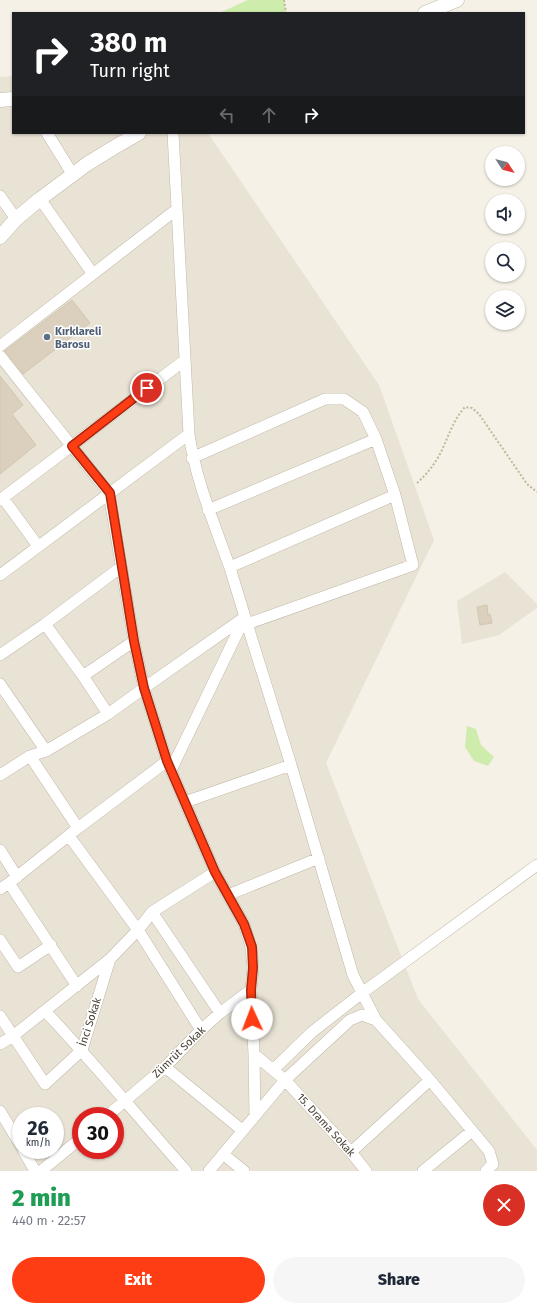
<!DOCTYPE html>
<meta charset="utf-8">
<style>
body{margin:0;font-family:"Fira Sans",sans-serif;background:#f6f6f7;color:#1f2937;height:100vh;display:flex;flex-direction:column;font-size:15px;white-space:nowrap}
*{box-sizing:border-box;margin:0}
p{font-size:13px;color:#747a83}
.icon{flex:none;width:22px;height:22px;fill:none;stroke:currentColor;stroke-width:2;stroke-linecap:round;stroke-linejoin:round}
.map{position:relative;height:1171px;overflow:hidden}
.drawer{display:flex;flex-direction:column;background:#fff;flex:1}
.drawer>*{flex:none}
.hud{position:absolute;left:12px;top:12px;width:513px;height:122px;border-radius:0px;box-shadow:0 1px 3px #0004;background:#202124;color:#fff;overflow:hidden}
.needle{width:26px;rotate:126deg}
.buttons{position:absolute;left:485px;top:146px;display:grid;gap:8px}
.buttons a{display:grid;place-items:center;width:40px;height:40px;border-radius:50%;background:#fff;box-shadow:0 1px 3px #0004;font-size:20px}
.speed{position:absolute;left:12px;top:1107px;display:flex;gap:8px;font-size:20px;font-weight:700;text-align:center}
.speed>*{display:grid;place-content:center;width:52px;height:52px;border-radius:50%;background:#fff;box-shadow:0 1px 3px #0004;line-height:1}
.speed small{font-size:10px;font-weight:400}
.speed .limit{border:6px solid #d22;background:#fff;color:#111}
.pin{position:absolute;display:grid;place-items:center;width:34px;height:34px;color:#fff;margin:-17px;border:2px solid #fff;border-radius:50%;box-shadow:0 1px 4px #0007}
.me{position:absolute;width:44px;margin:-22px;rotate:358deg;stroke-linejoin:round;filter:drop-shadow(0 0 3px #0008)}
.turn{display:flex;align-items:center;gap:14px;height:84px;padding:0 12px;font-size:18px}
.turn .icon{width:52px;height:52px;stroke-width:2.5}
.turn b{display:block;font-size:28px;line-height:34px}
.lanes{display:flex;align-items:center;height:38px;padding:0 12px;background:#0003;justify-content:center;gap:20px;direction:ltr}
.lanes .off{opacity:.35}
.round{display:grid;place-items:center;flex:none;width:42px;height:42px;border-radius:21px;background:#f6f6f7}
.headline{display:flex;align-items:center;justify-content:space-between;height:68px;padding:0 12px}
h1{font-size:24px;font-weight:800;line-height:30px;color:#1e9e55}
.primary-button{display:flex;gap:8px;margin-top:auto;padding:8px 12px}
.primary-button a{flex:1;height:46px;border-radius:24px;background:#ff3d14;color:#fff;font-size:16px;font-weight:800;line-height:46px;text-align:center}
.primary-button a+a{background:#f6f6f7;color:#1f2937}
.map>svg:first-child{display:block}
.residential{fill:#e9e3d5;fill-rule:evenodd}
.green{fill:#ceedac}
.building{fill:#dbd0be;stroke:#d3c6ae}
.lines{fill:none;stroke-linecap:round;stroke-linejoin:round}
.minor-casing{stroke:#c1b9a9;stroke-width:12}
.tertiary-casing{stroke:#c1b9a9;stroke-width:15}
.path{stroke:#c5b699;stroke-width:2;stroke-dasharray:2 2;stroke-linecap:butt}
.minor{stroke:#fff;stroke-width:11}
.tertiary{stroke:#fff;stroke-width:14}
.route-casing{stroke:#a6280d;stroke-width:10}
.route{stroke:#ff3d14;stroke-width:7}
.service-dot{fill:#5c6f8a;stroke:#fff;stroke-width:1.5}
.labels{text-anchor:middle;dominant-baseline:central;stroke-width:3;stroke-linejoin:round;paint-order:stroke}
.service-label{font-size:11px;font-weight:bold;fill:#4e5e75;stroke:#fff;text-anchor:start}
.street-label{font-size:11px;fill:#494235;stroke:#fff}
</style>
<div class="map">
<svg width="537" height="1171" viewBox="0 0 537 1171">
<rect width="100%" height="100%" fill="#f5f1e7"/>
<path class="residential" d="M13 76V133H208L379 385 434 540 326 763 418 999 537 1150V1171H0V77ZM21 1116H55V1150H21ZM81 1116H115V1150H81Z
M505 572 537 604V608L499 635 462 644 457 601Z"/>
<path class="green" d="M248 0H284L286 13H219Z
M467 726 476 729 481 745 494 757 488 766 474 761 465 747Z"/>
<path class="building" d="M72 300 90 323 23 374 5 351Z
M0 376 23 405 12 414 36 445 0 474Z
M487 605 488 615 490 614 492 623 480 625 477 607Z"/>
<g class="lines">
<g class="minor-casing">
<path id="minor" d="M47 133 73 175
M0 196 16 219
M40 199 93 274
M0 346 177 209
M0 356 109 493 134 641 144 688 167 761 215 872 244 924 251 947 253 968 251 990 254 1054 285 1080 351 1152 366 1171
M192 458 325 399H344L363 412 376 439 395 495 230 567
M3 498 38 546
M0 500 185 360
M208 510 376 439
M0 575 189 434
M45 624 121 567
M247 624 413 565 395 495
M0 655 45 624 83 676 108 714
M83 676 134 641
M0 684 46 751
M30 756 78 828
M291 765 353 975 376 1020
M171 770 245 617C240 601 235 584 230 568 214 522 196 482 189 434L173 133
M0 775 30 756 46 751 108 714 144 688 245 617 291 765 185 802
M69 836 138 930 201 1030
M0 850 17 877
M9 883 77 986
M0 889 9 883 78 828 167 761
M228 895 319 858
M152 912 220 1013
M0 940 18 967 51 945
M45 1011C94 1063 139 1118 186 1171
M0 1016 45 1084 82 1050 110 959
M0 1044 13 1036 110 959 138 930 152 912 215 872
M254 1054 255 1116
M165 1067 242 1130
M273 1070 312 1032 362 993 537 865
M0 1111 21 1146
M107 1116 165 1067 201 1030 220 1013 251 990
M23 1150 35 1171
M351 1152 430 1080 489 1151 493 1164 486 1171
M223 1154 244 1171
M41 1171 81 1138
M209 1171 285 1080 350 1020 362 1015 376 1020 430 1080
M423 1171 472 1131"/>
</g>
<g class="tertiary-casing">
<path id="tertiary" d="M425 13 457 0
M0 100 13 99
M0 237 16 219 40 199 87 164 113 148 139 133"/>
</g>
<path class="path" d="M284 0 286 13
M417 483C427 474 434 465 440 454 448 438 453 420 465 407L472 408 479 414 527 484 537 492"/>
<use href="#minor" class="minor"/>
<use href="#tertiary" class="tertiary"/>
</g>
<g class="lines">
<g class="route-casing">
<path id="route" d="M147 388 72 446 110 493 134 641 144 688 167 761 215 872 244 924 252 947 253 968 251 990 252 1019"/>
</g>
<use href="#route" class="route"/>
</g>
<circle class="service-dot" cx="47" cy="337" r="4"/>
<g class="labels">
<g class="service-label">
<text x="55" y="331">Kırklareli<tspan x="55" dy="13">Barosu</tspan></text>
</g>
<g class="street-label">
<text transform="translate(90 1022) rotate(-72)">İnci Sokak</text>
<text transform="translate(179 1052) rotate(-44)">Zümrüt Sokak</text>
<text transform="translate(326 1125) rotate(48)">15. Drama Sokak</text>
</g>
</g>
</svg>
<div class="buttons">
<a><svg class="needle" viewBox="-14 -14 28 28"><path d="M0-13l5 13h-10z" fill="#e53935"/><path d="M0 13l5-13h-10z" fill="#747a83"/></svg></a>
<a><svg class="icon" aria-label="sound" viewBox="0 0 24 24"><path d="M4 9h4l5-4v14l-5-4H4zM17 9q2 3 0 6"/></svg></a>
<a><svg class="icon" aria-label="search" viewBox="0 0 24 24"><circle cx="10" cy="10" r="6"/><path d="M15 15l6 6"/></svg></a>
<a><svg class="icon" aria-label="layers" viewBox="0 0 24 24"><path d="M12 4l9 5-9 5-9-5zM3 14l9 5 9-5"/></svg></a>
</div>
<div class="speed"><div>26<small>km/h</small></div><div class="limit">30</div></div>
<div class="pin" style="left:147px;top:388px;background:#d93025"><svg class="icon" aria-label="arrive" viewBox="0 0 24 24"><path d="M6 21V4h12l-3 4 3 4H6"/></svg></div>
<svg class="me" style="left:252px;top:1019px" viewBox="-20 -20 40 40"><circle r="19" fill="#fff"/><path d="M0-13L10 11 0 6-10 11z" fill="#ff3d14"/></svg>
<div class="hud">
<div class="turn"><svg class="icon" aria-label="right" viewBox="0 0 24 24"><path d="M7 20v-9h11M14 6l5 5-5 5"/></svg><div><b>380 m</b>Turn right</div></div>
<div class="lanes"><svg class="icon off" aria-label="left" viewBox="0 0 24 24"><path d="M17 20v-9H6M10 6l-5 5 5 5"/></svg><svg class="icon off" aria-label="ahead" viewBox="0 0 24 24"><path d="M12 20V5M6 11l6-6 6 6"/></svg><svg class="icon" aria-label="right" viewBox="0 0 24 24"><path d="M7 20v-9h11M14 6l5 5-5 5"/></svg></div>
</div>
</div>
<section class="drawer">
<div class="headline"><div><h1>2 min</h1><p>440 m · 22:57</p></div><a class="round" style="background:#d93025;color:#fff"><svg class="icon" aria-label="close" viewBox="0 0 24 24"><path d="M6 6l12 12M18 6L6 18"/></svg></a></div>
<div class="primary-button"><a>Exit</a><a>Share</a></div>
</section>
